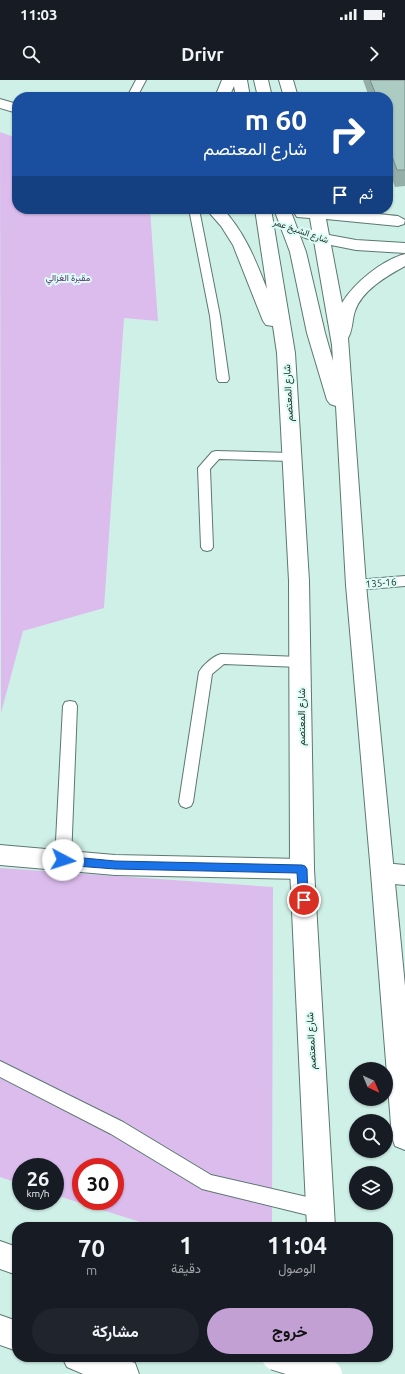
<!DOCTYPE html>
<html lang="ar">
<meta charset="utf-8">
<style>
body{margin:0;font-family:Ubuntu,Vazirmatn,sans-serif;background:#20242c;color:#f1f3f6;direction:rtl;height:100vh;display:flex;flex-direction:column;font-size:15px;white-space:nowrap}
*{box-sizing:border-box;margin:0}
p{font-size:13px;color:#9ea1a6}
.icon{flex:none;width:22px;height:22px;fill:none;stroke:currentColor;stroke-width:2;stroke-linecap:round;stroke-linejoin:round}
.map{position:relative;flex:1;overflow:hidden;direction:ltr}
.side{position:absolute;left:12px;top:1142px;width:381px;height:140px;display:flex;flex-direction:column;background:#171b24;border-radius:16px;box-shadow:0 1px 3px #0004;direction:rtl}
.side>*{flex:none}
.top-card{position:absolute;left:12px;top:12px;width:381px;height:122px;border-radius:16px;box-shadow:0 1px 3px #0004;direction:rtl;background:#1a4fa0;color:#fff;overflow:hidden}
.needle{width:26px;rotate:136deg}
.tools{position:absolute;left:349px;top:982px;display:grid;gap:8px}
.tools a{display:grid;place-items:center;width:44px;height:44px;border-radius:50%;background:#171b24;box-shadow:0 1px 3px #0004;font-size:20px}
.speed{position:absolute;left:12px;top:1078px;display:flex;gap:8px;font-size:20px;font-weight:700;text-align:center}
.speed>*{display:grid;place-content:center;width:52px;height:52px;border-radius:50%;background:#171b24;box-shadow:0 1px 3px #0004;line-height:1}
.speed small{font-size:10px;font-weight:400}
.speed .limit{border:6px solid #d22;background:#fff;color:#111}
.pin{position:absolute;display:grid;place-items:center;width:34px;height:34px;color:#fff;margin:-17px;border:2px solid #fff;border-radius:50%;box-shadow:0 1px 4px #0007}
.me{position:absolute;width:44px;margin:-22px;rotate:95deg;stroke-linejoin:round;filter:drop-shadow(0 0 3px #0008)}
.turn{display:flex;align-items:center;gap:14px;height:84px;padding:0 20px;font-size:18px}
.turn .icon{width:52px;height:52px;stroke-width:2.5}
.turn b{display:block;font-size:28px;line-height:34px}
.then{display:flex;align-items:center;height:38px;padding:0 20px;background:#0003;gap:8px;font-size:15px}
.eta{display:flex;justify-content:space-evenly;align-items:center;height:68px;text-align:center}
.eta b{font-size:24px;font-weight:700;line-height:28px}
.button{display:flex;gap:8px;margin-top:auto;padding:8px 20px}
.button a{flex:1;height:46px;border-radius:24px;background:#c2a0d4;color:#111;font-size:16px;font-weight:700;line-height:46px;text-align:center}
.button a+a{background:#20242c;color:#f1f3f6}
.status{display:flex;justify-content:space-between;align-items:center;height:28px;padding:0 20px;background:#171b24;direction:ltr}
.status svg{height:11px;fill:currentColor}
header{display:flex;justify-content:space-between;align-items:center;height:52px;padding:0 20px;background:#171b24;font-size:18px;font-weight:700}
.map>svg:first-child{display:block}
.green{fill:#dcbced;fill-rule:evenodd}
.lines{fill:none;stroke-linecap:round;stroke-linejoin:round}
.lane-casing{stroke:#5b7871;stroke-width:2}
.street-casing{stroke:#5b7871;stroke-width:2}
.secondary-casing{stroke:#5b7871;stroke-width:2}
.highway-casing{stroke:#5b7871;stroke-width:2}
.lane{fill:#fff;fill-rule:evenodd}
.street{fill:#fff;fill-rule:evenodd}
.secondary{fill:#fff;fill-rule:evenodd}
.highway{fill:#fff;fill-rule:evenodd}
.highway-bridge-casing{stroke:#5b7871;stroke-width:28;stroke-linecap:butt}
.highway-bridge{stroke:#fff;stroke-width:26}
.wall{fill:#94afa8}
.building{fill:#accbc3;stroke:#788e88}
.route{fill:#1a73e8;stroke:#114b97}
.labels{text-anchor:middle;dominant-baseline:central;stroke-width:4;stroke-linejoin:round;paint-order:stroke}
.far-street-label{font-size:9px;fill:#23302d;stroke:#dcfdf5}
.far-park-label{font-size:9px;fill:#582c6d;stroke:#dcfdf5}
.street-label{font-size:10px;fill:#23302d;stroke:#dcfdf5}
</style>
<div class="status"><b>11:03</b><svg viewBox="0 0 49 12"><path d="M0 12V9h3v3zM5 12V6h3v6zM10 12V3h3v9zM15 12V0h3v12zM26 1h20v11H26zM47 4h2v5h-2z"/></svg></div>
<header><svg class="icon" aria-label="forward" viewBox="0 0 24 24"><path d="M9 5l7 7-7 7"/></svg>Drivr<svg class="icon" aria-label="search" viewBox="0 0 24 24"><circle cx="10" cy="10" r="6"/><path d="M15 15l6 6"/></svg></header>
<div class="map">
<svg width="405" height="1294" viewBox="0 0 405 1294">
<rect width="100%" height="100%" fill="#cff0e7"/>
<path class="green" d="M0 52 17 58V129H150L158 241 124 238 104 528 23 551 1 633Z
M0 788 273 807 272 1147H156L55 1115V1087H21V1104L0 1097ZM81 1087H115V1121H81Z"/>
<g class="lines">
<g class="lane-casing">
<path id="lane" d="M136 0H146L137 17H127Z
M189 129H199L220 236 229 299 227 302H219L217 299 210 236Z
M216 371 292 373 296 374 298 377 296 380 292 381 219 379 210 389 213 467 211 470 207 471 203 470 201 467 198 388 212 372Z
M405 496V506L356 510 351 508 350 505 351 502 356 500Z
M221 574 300 577 305 578 307 582 305 586 300 587 224 584 212 594 193 722 191 726 186 728 181 726 179 722 199 592C203 585 213 576 221 574Z
M70 621 75 622 77 626 71 780 68 784 63 786 58 784 55 780 63 626 65 622Z
M0 981 123 1042 211 1095 320 1120 326 1123 329 1129 326 1135 320 1138 202 1109 111 1054 0 997Z"/>
</g>
<g class="street-casing">
<path id="street" d="M0 765 115 775 302 779 310 782 314 789 310 796 302 799 115 795 0 785Z
M383 783 405 785V805L383 803 375 800 371 793 375 786Z"/>
</g>
<g class="secondary-casing">
<path id="secondary" d="M222 0H247L250 17H236L234 6 229 17H215Z
M254 0H268L272 17H258Z
M279 0H293L298 17H284Z
M0 19 17 24V33L0 28Z
M206 129H223C245 153 255 179 267 209L255 129H271L295 273 309 501 314 789 335 1147H307L290 789 289 501 277 273 273 246 266 245 263 241 233 165 221 146Z
M274 129H290L306 172 325 253 333 281 332 265 314 161 303 157 301 154 303 151 312 150 310 138 297 137 295 134 297 131C322 124 371 134 398 136L405 140 404 144 398 146 326 139 329 155 356 160 405 163V173L356 170 331 165 342 223C354 203 382 180 405 174V186C387 196 362 210 355 231 352 239 353 250 348 258L366 505 405 906V1070L395 1066 392 1057 371 793 346 505 336 326 330 324 327 320 307 253 290 172Z"/>
</g>
<g class="highway-casing">
<path id="highway" d="M0 1161 17 1167V1195L0 1189Z
M0 1235 17 1241V1271L0 1265Z
M62 1277H118L135 1283 139 1294H83L67 1287Z"/>
</g>
<use href="#lane" class="lane"/>
<use href="#street" class="street"/>
<use href="#secondary" class="secondary"/>
<use href="#highway" class="highway"/>
<g class="highway-bridge-casing">
<path id="highway-bridge" d="M275 1277 329 1294"/>
</g>
<use href="#highway-bridge" class="highway-bridge"/>
</g>
<path class="wall" d="M363 0H405V106L395 107 390 93H388V17H369Z"/>
<path class="building" d="M370 0H405V90H397L392 76H388V17H377Z"/>
<path class="route" d="M63 776 115 781 302 785 305 786 307 789 308 820 307 823 304 824 300 823 299 820 297 793 115 789 63 785 59 783 58 780 59 778Z"/>
<g class="labels">
<g class="far-street-label">
<text transform="translate(301 151) rotate(19)">شارع الشيخ عمر</text>
</g>
<g class="far-park-label">
<text x="68" y="198">مقبرة الغزالي</text>
</g>
<g class="street-label">
<text transform="translate(288 313) rotate(-93)">شارع المعتصم</text>
<text transform="translate(381 503) rotate(-5)">135-16</text>
<text transform="translate(301 637) rotate(-90)">شارع المعتصم</text>
<text transform="translate(311 961) rotate(-93)">شارع المعتصم</text>
</g>
</g>
</svg>
<div class="tools">
<a><svg class="needle" viewBox="-14 -14 28 28"><path d="M0-13l5 13h-10z" fill="#e53935"/><path d="M0 13l5-13h-10z" fill="#9ea1a6"/></svg></a>
<a><svg class="icon" aria-label="search" viewBox="0 0 24 24"><circle cx="10" cy="10" r="6"/><path d="M15 15l6 6"/></svg></a>
<a><svg class="icon" aria-label="layers" viewBox="0 0 24 24"><path d="M12 4l9 5-9 5-9-5zM3 14l9 5 9-5"/></svg></a>
</div>
<div class="speed"><div>26<small>km/h</small></div><div class="limit">30</div></div>
<div class="pin" style="left:304px;top:820px;background:#d93025"><svg class="icon" aria-label="arrive" viewBox="0 0 24 24"><path d="M6 21V4h12l-3 4 3 4H6"/></svg></div>
<svg class="me" style="left:63px;top:780px" viewBox="-20 -20 40 40"><circle r="19" fill="#fff"/><path d="M0-13L10 11 0 6-10 11z" fill="#1a73e8"/></svg>
<div class="top-card">
<div class="turn"><svg class="icon" aria-label="right" viewBox="0 0 24 24"><path d="M7 20v-9h11M14 6l5 5-5 5"/></svg><div><b>60 m</b>شارع المعتصم</div></div>
<div class="then">ثم<svg class="icon" aria-label="arrive" viewBox="0 0 24 24"><path d="M6 21V4h12l-3 4 3 4H6"/></svg></div>
</div>
<section class="side">
<div class="eta">
<div><b>11:04</b><p>الوصول</p></div>
<div><b>1</b><p>دقيقة</p></div>
<div><b>70</b><p>m</p></div>
</div>
<div class="button"><a>خروج</a><a>مشاركة</a></div>
</section>
</div>
